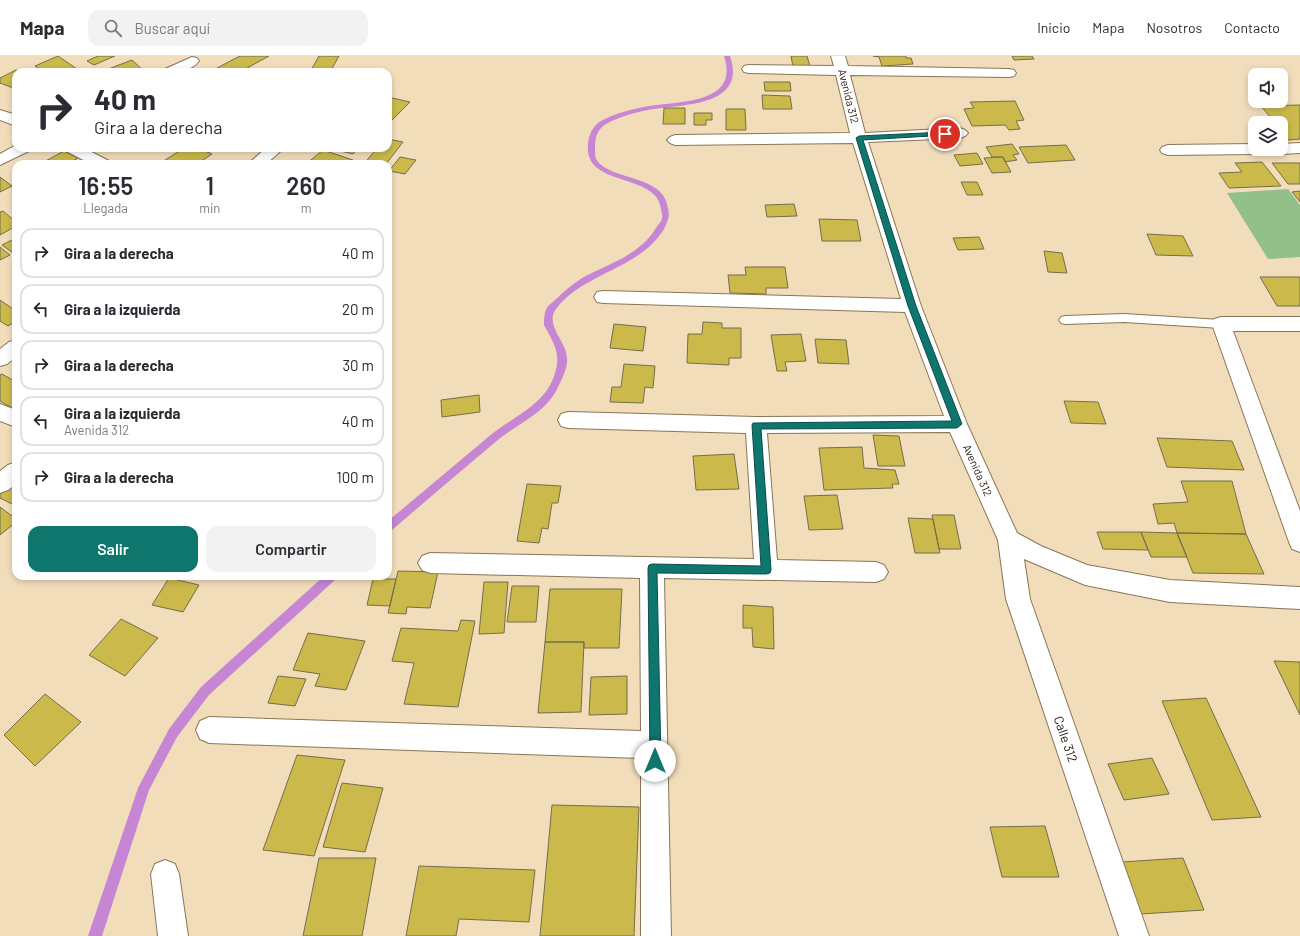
<!DOCTYPE html>
<html lang="es">
<meta charset="utf-8">
<style>
body{margin:0;font-family:Barlow,sans-serif;background:#f2f2f3;color:#2b2b33;height:100vh;display:flex;flex-direction:column;font-size:15px;white-space:nowrap}
*{box-sizing:border-box;margin:0}
p{font-size:13px;color:#7c7c81}
.icon{flex:none;width:22px;height:22px;fill:none;stroke:currentColor;stroke-width:2;stroke-linecap:round;stroke-linejoin:round}
.map{position:relative;flex:1;overflow:hidden}
.side{position:absolute;left:12px;top:104px;width:380px;height:420px;display:flex;flex-direction:column;background:#fff;border-radius:12px;box-shadow:0 2px 6px #0003}
.side>*{flex:none}
.guide{position:absolute;left:12px;top:12px;width:380px;height:84px;border-radius:12px;box-shadow:0 2px 6px #0003;background:#fff;color:#2b2b33;overflow:hidden}
.fabs{position:absolute;left:1248px;top:12px;display:grid;gap:8px}
.fabs a{display:grid;place-items:center;width:40px;height:40px;border-radius:8px;background:#fff;box-shadow:0 2px 6px #0003;font-size:20px}
.pin{position:absolute;display:grid;place-items:center;width:34px;height:34px;color:#fff;margin:-17px;border:2px solid #fff;border-radius:50%;box-shadow:0 1px 4px #0007}
.me{position:absolute;width:44px;margin:-22px;rotate:0deg;stroke-linejoin:round;filter:drop-shadow(0 0 3px #0008)}
.turn{display:flex;align-items:center;gap:14px;height:84px;padding:0 16px;font-size:18px}
.turn .icon{width:52px;height:52px;stroke-width:2.5}
.turn b{display:block;font-size:28px;line-height:34px}
.eta{display:flex;justify-content:space-evenly;align-items:center;height:68px;text-align:center}
.eta b{font-size:24px;font-weight:600;line-height:28px}
.primary-button{display:flex;gap:8px;margin-top:auto;padding:8px 16px}
.primary-button a{flex:1;height:46px;border-radius:12px;background:#0f766e;color:#fff;font-size:16px;font-weight:600;line-height:46px;text-align:center}
.primary-button a+a{background:#f2f2f3;color:#2b2b33}
ul{padding:0;list-style:none}
li{display:flex;align-items:center;gap:12px;height:50px;margin:0 8px 6px;padding:0 8px;border:2px solid #e1e1e2;border-radius:12px}
li div{flex:1}
li b{display:block;font-size:15px}
li em{font-style:normal}
header{display:flex;align-items:center;gap:24px;box-sizing:border-box;height:56px;padding:0 20px;background:#fff;border-bottom:1px solid #e1e1e2}
header strong{font-size:19px}
nav{display:flex;gap:22px;margin-inline-start:auto;font-size:14px}
.search{width:280px;height:36px;background:#f2f2f3;display:flex;align-items:center;gap:10px;box-sizing:border-box;padding:0 14px;border-radius:12px;color:#7c7c81;font-size:15px}
.map>svg:first-child{display:block}
.green{fill:#93bf89}
.lines{fill:none;stroke-linecap:round;stroke-linejoin:round}
.stream{fill:#c686d4;fill-rule:evenodd}
.building{fill:#cbb94b;stroke:#746e4c}
.lane-casing{stroke:#897657;stroke-width:2}
.street-casing{stroke:#897657;stroke-width:2}
.lane{fill:#fff;fill-rule:evenodd}
.street{fill:#fff;fill-rule:evenodd}
.route{fill:#0f766e;stroke:#0a4d48}
.labels{text-anchor:middle;dominant-baseline:central;stroke-width:3.5;stroke-linejoin:round;paint-order:stroke}
.street-label{font-size:11px;fill:#221a0e;stroke:#fff}
.near-street-label{font-size:13px;fill:#221a0e;stroke:#fff}
</style>
<header>
<strong>Mapa</strong>
<div class="search"><svg class="icon" aria-label="search" viewBox="0 0 24 24"><circle cx="10" cy="10" r="6"/><path d="M15 15l6 6"/></svg>Buscar aquí</div>
<nav><a>Inicio</a><a>Mapa</a><a>Nosotros</a><a>Contacto</a></nav>
</header>
<div class="map">
<svg width="1300" height="880" viewBox="0 0 1300 880">
<rect width="100%" height="100%" fill="#f2ddbb"/>
<path class="green" d="M1288 133 1300 149V201L1268 203 1227 137Z"/>
<g class="lines">
<path class="stream" d="M724 0H730C748 52 679 48 648 54 636 56 611 63 602 71 596 77 595 84 595 92 595 95 595 100 596 103 609 125 664 118 668 152 670 161 668 164 664 173 639 214 584 216 556 253 544 269 567 286 567 302 568 312 562 323 558 331 547 356 519 367 499 383 463 413 427 444 392 474L388 475V465C423 436 458 406 493 377 515 360 545 348 554 320 562 299 554 287 544 269 544 264 544 258 546 254 547 250 553 246 556 243 564 235 573 228 582 222 608 208 640 199 656 172 658 169 662 165 662 162 663 159 661 155 661 153 657 116 584 132 588 89 588 82 591 73 597 68 607 59 636 52 649 50 679 45 740 48 724 0Z
M324 520H337L336 523 209 639 177 681 149 734 102 880H88L138 732 169 673 201 631Z"/>
</g>
<path class="building" d="M58 0 77 13 70 16H44L35 10Z
M98 0H115L94 9 87 5Z
M240 0H269L240 16H224L217 12Z
M319 0H339L330 16H310Z
M791 0H807L810 10 793 11Z
M873 0H906V2H911L913 8 882 10 879 1Z
M1012 0H1032L1034 3 1014 4Z
M132 4 145 16 103 15Z
M16 14 22 16H16V33L0 27V22Z
M764 26H790L791 35H765Z
M762 39 790 40 792 53H763Z
M388 41 410 46 388 68Z
M1015 45 1024 64 1016 65 1020 73 1009 74 1005 69 972 70 964 53 974 52 970 46Z
M1300 49V83L1288 84 1281 75V67H1275L1261 50Z
M664 52H685V68H663Z
M726 53H745L746 74H726Z
M694 57H712V64H706V69H694Z
M388 83 403 86 386 108H364L377 92H388Z
M1012 88 1019 98 1013 99 1017 104 1005 106 1003 101H992L986 91Z
M1066 89 1075 104 1028 107 1019 91Z
M184 92H198L212 98 197 108H159Z
M328 92H359L353 98Z
M323 94 353 104 349 108H306Z
M64 95 78 102 68 108H40Z
M977 97 983 108 960 110 954 99Z
M400 101 416 104 405 118 389 115Z
M1003 101 1011 116 992 117 984 102Z
M1262 106 1281 130 1229 132 1219 117 1242 116 1235 107Z
M1272 107H1300V128H1288Z
M0 121 12 130 0 136Z
M961 126H977L983 139H967Z
M1300 135V146L1292 136Z
M794 148 797 160 767 161 765 149Z
M3 155 16 166V170L0 179V156Z
M819 163 857 164 861 185H822Z
M1147 178 1183 180 1193 200 1156 199Z
M979 181 984 193 958 194 953 182Z
M16 182V195L13 197 2 189Z
M0 191 10 199 0 204Z
M1044 195 1062 197 1067 217 1048 216Z
M745 211H785L788 232H766V238L730 237 728 219H746Z
M1260 221H1300V250H1277Z
M0 244 16 255V265L8 270 0 265Z
M703 266 722 267V272H741V302H729V309L687 307 688 278H702Z
M614 268 646 271 643 295 610 292Z
M801 278 806 305 785 306 787 315H777L771 279Z
M815 283 846 284 849 308 818 307Z
M624 308 655 310 653 332 645 331 643 347 610 346 612 331H621Z
M2 318 16 326V354L0 345V319Z
M479 339 480 356 442 361 441 344Z
M1064 345 1098 346 1106 368 1071 367Z
M873 379 899 380 905 410H878Z
M1157 382 1232 385 1244 414 1167 411Z
M862 391 864 412 895 414 899 428H892L893 432 824 434 819 392Z
M734 398 739 433 696 434 693 400Z
M16 421V450L0 442V436Z
M1181 425H1232L1246 478 1177 477 1174 467 1158 468 1153 448 1188 446Z
M527 428 561 430 558 447H552L548 473 542 472 539 487 517 485Z
M837 439 843 473 809 474 804 440Z
M0 451 16 463V466L0 479Z
M932 459H954L961 493H939Z
M908 462 933 463 940 497H915Z
M1097 476H1141L1148 494 1103 493Z
M1141 476 1177 477 1187 501H1151Z
M1177 477 1246 478 1264 518 1193 517Z
M398 515 438 516 430 552 407 551 406 558 388 557Z
M169 522 199 529 183 556 152 549Z
M373 523H396L390 550 367 549Z
M484 526H508L504 577 479 578Z
M512 530H539L536 566H507Z
M550 533H622L619 592H584V586H545Z
M743 549 773 551 774 593 753 591 752 572H743Z
M121 563 158 582 125 620 89 599Z
M461 564 475 565 458 651 404 648 414 607 392 605 401 572 458 575Z
M308 577 365 585 346 634 315 630 320 618 293 614Z
M545 586H584L581 656 538 657Z
M1274 605 1300 606V659Z
M278 620 306 623 295 650 268 647Z
M627 620V658L589 659 591 621Z
M45 638 81 666 35 710 4 679Z
M1206 642 1261 761 1212 764 1162 645Z
M297 699 345 704 314 800 263 794Z
M1152 702 1169 738 1124 744 1108 708Z
M342 727 383 732 365 796 323 791Z
M552 749 639 751 634 880H540Z
M1045 770 1059 821H1002L990 771Z
M319 802H376L362 880H303Z
M1183 802 1204 854 1141 858 1122 806Z
M419 810 535 814 529 866 459 863 456 880H406Z"/>
<g class="lines">
<g class="lane-casing">
<path id="lane" d="M1124 258 1221 264 1225 265 1227 268 1225 271 1221 272 1124 266 1065 268 1061 267 1059 264 1061 261 1065 260Z"/>
</g>
<g class="street-casing">
<path id="street" d="M831 0H845L848 10 1009 13 1014 14 1016 17 1014 20 1009 21 850 19 865 77 960 72 965 74 968 77 965 80 960 82 868 86 921 250 967 368 1017 477 1041 490 1087 509 1170 524 1300 531V553L1170 546 1085 529 1024 503 1030 543 1149 880H1119L1006 543 998 484 950 376 767 377 777 504 876 506 884 509 888 516 884 523 876 526 664 522 671 880H641V702L209 687 200 683 196 674 200 665 209 661 641 675 640 522 430 517 422 514 418 507 422 500 430 497 754 503 746 377 568 372 561 370 558 364 561 358 568 356 756 361 944 360 905 256 603 247 597 246 594 241 597 236 603 235 901 243 853 87 675 89 670 87 667 84 670 81 675 79 850 77 836 19 749 17 744 16 742 13 744 10 749 9 834 10Z
M192 1 197 2 199 5C191 16 175 16 163 16L165 13Z
M0 54 16 59V70L0 64Z
M1300 87V97L1281 98 1275 96 1273 93H1281V88Z
M1255 88V93H1263L1261 96 1255 98 1168 99 1162 97 1160 94 1162 91 1168 89Z
M16 89V92H31L29 95 0 109V98Z
M64 92H84L109 105 111 108H91L66 95Z
M266 92H284L266 108H248Z
M1221 261H1300V275H1233L1300 455V496L1292 493 1289 486 1212 268 1214 263Z
M16 284V301L7 308 0 310V293L9 286Z
M0 348 16 354V371L0 365Z
M16 406V428L8 434 0 437V415L8 409Z
M165 804 175 808 179 818 188 880H158L151 818 155 808Z"/>
</g>
<use href="#lane" class="lane"/>
<use href="#street" class="street"/>
</g>
<path class="route" d="M945 76H948V79L863 84 916 250 962 368 957 372 761 373 771 514 770 517 766 518 657 517 661 705 659 709 655 710 651 709 650 705 648 512 649 509 652 508 761 510 752 369 753 367 952 365 908 250 856 82 859 80Z"/>
<g class="labels">
<g class="street-label">
<text transform="translate(849 40) rotate(76)">Avenida 312</text>
<text transform="translate(978 414) rotate(66)">Avenida 312</text>
</g>
<g class="near-street-label">
<text transform="translate(1066 683) rotate(71)">Calle 312</text>
</g>
</g>
</svg>
<div class="fabs">
<a><svg class="icon" aria-label="sound" viewBox="0 0 24 24"><path d="M4 9h4l5-4v14l-5-4H4zM17 9q2 3 0 6"/></svg></a>
<a><svg class="icon" aria-label="layers" viewBox="0 0 24 24"><path d="M12 4l9 5-9 5-9-5zM3 14l9 5 9-5"/></svg></a>
</div>
<div class="pin" style="left:945px;top:78px;background:#d93025"><svg class="icon" aria-label="arrive" viewBox="0 0 24 24"><path d="M6 21V4h12l-3 4 3 4H6"/></svg></div>
<svg class="me" style="left:655px;top:705px" viewBox="-20 -20 40 40"><circle r="19" fill="#fff"/><path d="M0-13L10 11 0 6-10 11z" fill="#0f766e"/></svg>
<div class="guide">
<div class="turn"><svg class="icon" aria-label="right" viewBox="0 0 24 24"><path d="M7 20v-9h11M14 6l5 5-5 5"/></svg><div><b>40 m</b>Gira a la derecha</div></div>
</div>
<section class="side">
<div class="eta">
<div><b>16:55</b><p>Llegada</p></div>
<div><b>1</b><p>min</p></div>
<div><b>260</b><p>m</p></div>
</div>
<ul>
<li><svg class="icon" aria-label="right" viewBox="0 0 24 24"><path d="M7 20v-9h11M14 6l5 5-5 5"/></svg><div><b>Gira a la derecha</b></div><em>40 m</em></li>
<li><svg class="icon" aria-label="left" viewBox="0 0 24 24"><path d="M17 20v-9H6M10 6l-5 5 5 5"/></svg><div><b>Gira a la izquierda</b></div><em>20 m</em></li>
<li><svg class="icon" aria-label="right" viewBox="0 0 24 24"><path d="M7 20v-9h11M14 6l5 5-5 5"/></svg><div><b>Gira a la derecha</b></div><em>30 m</em></li>
<li><svg class="icon" aria-label="left" viewBox="0 0 24 24"><path d="M17 20v-9H6M10 6l-5 5 5 5"/></svg><div><b>Gira a la izquierda</b><p>Avenida 312</p></div><em>40 m</em></li>
<li><svg class="icon" aria-label="right" viewBox="0 0 24 24"><path d="M7 20v-9h11M14 6l5 5-5 5"/></svg><div><b>Gira a la derecha</b></div><em>100 m</em></li>
</ul>
<div class="primary-button"><a>Salir</a><a>Compartir</a></div>
</section>
</div>
